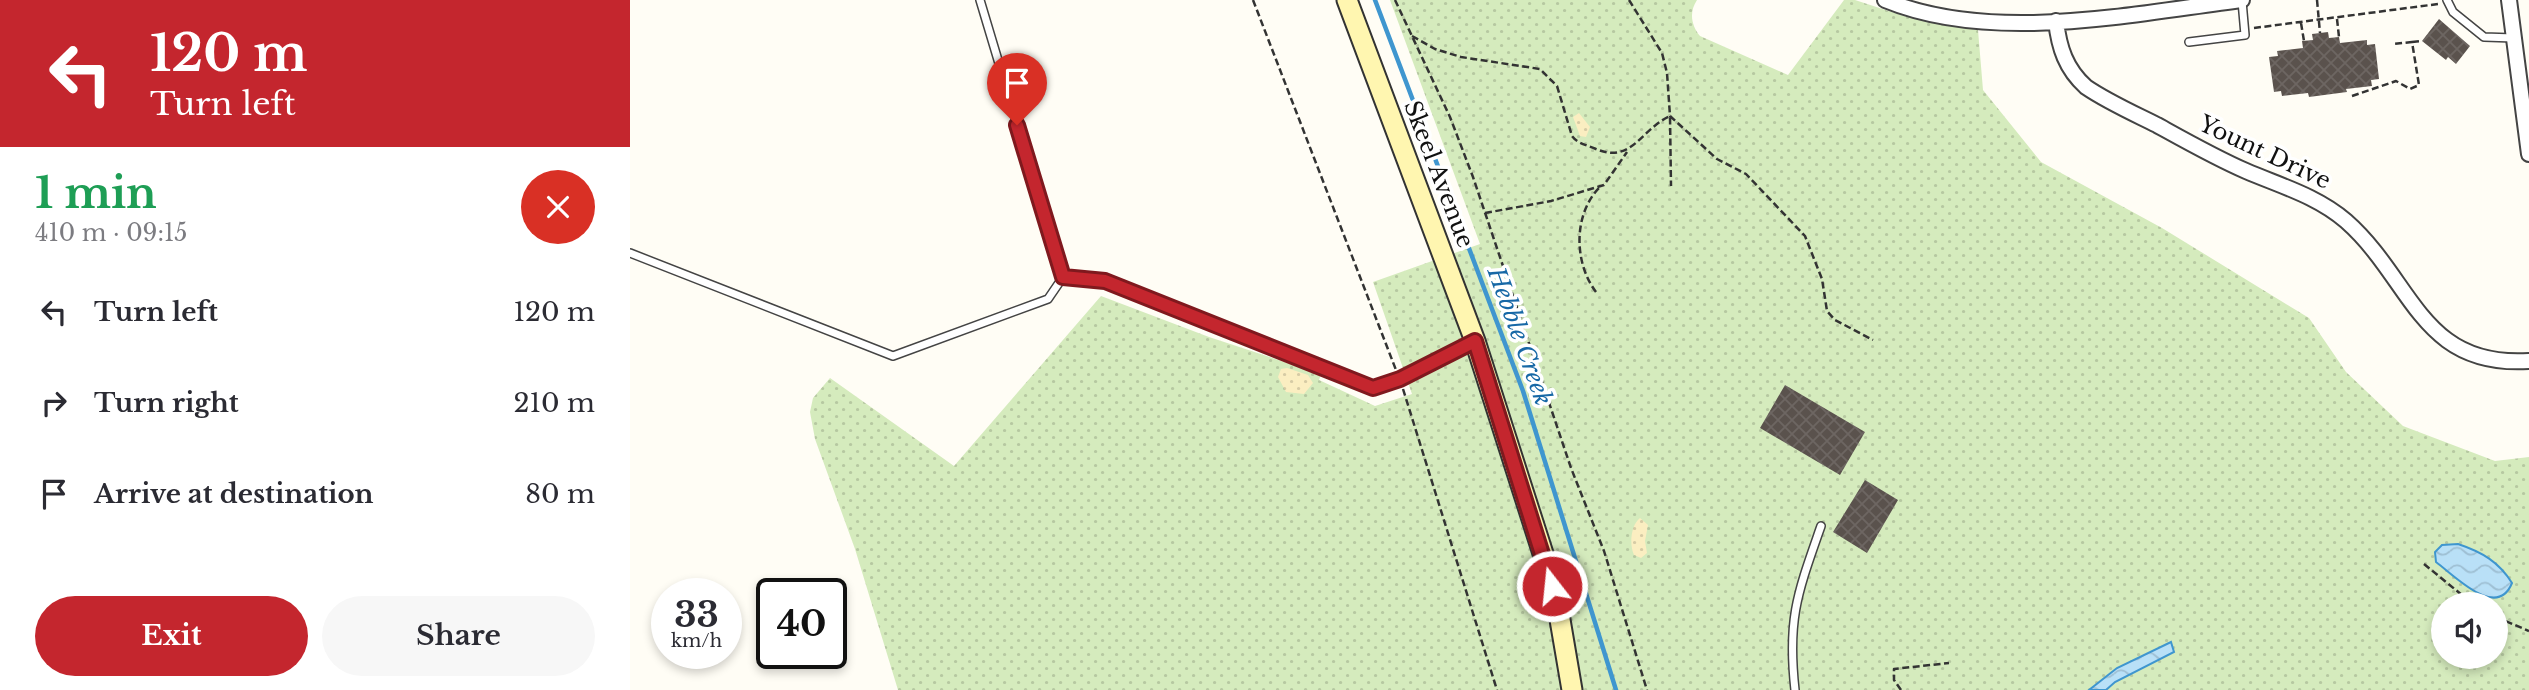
<!DOCTYPE html>
<meta charset="utf-8">
<style>
body{margin:0;font-family:"Libre Baskerville",serif;background:#f7f7f7;color:#2b2b33;height:100vh;display:flex;flex-direction:column;font-size:26px;white-space:nowrap}
*{box-sizing:border-box;margin:0}
p{font-size:23px;color:#7c7c81}
.icon{flex:none;width:38px;height:38px;fill:none;stroke:currentColor;stroke-width:2;stroke-linecap:round;stroke-linejoin:round}
.map{position:relative;flex:1;overflow:hidden}
.panel{display:flex;flex-direction:column;background:#fff;width:630px}
.panel>*{flex:none}
.banner{background:#c4262e;color:#fff;overflow:hidden}
.tools{position:absolute;left:1801px;top:592px;display:grid;gap:14px}
.tools a{display:grid;place-items:center;width:77px;height:77px;border-radius:50%;background:#fff;box-shadow:0 4px 10px #0003;font-size:35px}
.speed{position:absolute;left:21px;top:578px;display:flex;gap:14px;font-size:35px;font-weight:700;text-align:center}
.speed>*{display:grid;place-content:center;width:91px;height:91px;border-radius:50%;background:#fff;box-shadow:0 4px 10px #0003;line-height:1}
.speed small{font-size:18px;font-weight:400}
.speed .limit{border:4px solid #111;border-radius:10px;background:#fff;color:#111}
.pin{position:absolute;display:grid;place-items:center;width:60px;height:60px;color:#fff;margin:-72px -30px;border-radius:50% 50% 50% 0;rotate:-45deg;box-shadow:0 0 7px #0007}
.pin .icon{rotate:45deg}
.me{position:absolute;width:77px;margin:-38px;rotate:344deg;stroke-linejoin:round;filter:drop-shadow(0 0 5px #0008)}
.turn{display:flex;align-items:center;gap:24px;height:147px;padding:0 35px;font-size:32px}
.turn .icon{width:91px;height:91px;stroke-width:2.5}
.turn b{display:block;font-size:49px;line-height:60px}
.round{display:grid;place-items:center;flex:none;width:74px;height:74px;border-radius:37px;background:#f7f7f7}
.summary{display:flex;align-items:center;justify-content:space-between;height:119px;padding:0 35px}
h1{font-size:42px;font-weight:700;line-height:52px;color:#1e9e55}
.cta{display:flex;gap:14px;margin-top:auto;padding:14px 35px}
.cta a{flex:1;height:80px;border-radius:42px;background:#c4262e;color:#fff;font-size:28px;font-weight:700;line-height:80px;text-align:center}
.cta a+a{background:#f7f7f7;color:#2b2b33}
ul{padding:0;list-style:none}
li{display:flex;align-items:center;gap:21px;height:91px;padding:0 35px}
li div{flex:1}
li b{display:block;font-size:26px}
li em{font-style:normal}
main{display:flex;flex:1;min-height:0}
.map>svg:first-child{display:block}
.grass{fill:url(#grass-dots);fill-rule:evenodd}
.sand{fill:url(#sand-dots)}
.water{fill:url(#water-waves);stroke:#3f96cf;stroke-width:2}
.lines{fill:none;stroke-linecap:round;stroke-linejoin:round}
.stream{stroke:#3f96cf;stroke-width:4.5}
.building{fill:url(#building-cross-hatch)}
.lane-casing{stroke:#444;stroke-width:10}
.street-casing{stroke:#444;stroke-width:18}
.secondary-casing{stroke:#333;stroke-width:23}
.path{stroke:#333;stroke-width:2.5;stroke-dasharray:7 3.5;stroke-linecap:butt}
.lane{stroke:#fff;stroke-width:7}
.street{stroke:#fff;stroke-width:14}
.secondary{stroke:#fff6b0;stroke-width:19}
.route-casing{stroke:#7f191e;stroke-width:18}
.route{stroke:#c4262e;stroke-width:12}
.labels{text-anchor:middle;dominant-baseline:central;stroke-width:7;stroke-linejoin:round;paint-order:stroke}
.street-label{font-size:23px;fill:#111;stroke:#fff}
.water-label{font-size:24px;font-style:italic;fill:#1768a6;stroke:#fff}
</style>
<main>
<section class="panel">
<div class="banner">
<div class="turn"><svg class="icon" aria-label="left" viewBox="0 0 24 24"><path d="M17 20v-9H6M10 6l-5 5 5 5"/></svg><div><b>120 m</b>Turn left</div></div>
</div>
<div class="summary"><div><h1>1 min</h1><p>410 m · 09:15</p></div><a class="round" style="background:#d93025;color:#fff"><svg class="icon" aria-label="close" viewBox="0 0 24 24"><path d="M6 6l12 12M18 6L6 18"/></svg></a></div>
<ul>
<li><svg class="icon" aria-label="left" viewBox="0 0 24 24"><path d="M17 20v-9H6M10 6l-5 5 5 5"/></svg><div><b>Turn left</b></div><em>120 m</em></li>
<li><svg class="icon" aria-label="right" viewBox="0 0 24 24"><path d="M7 20v-9h11M14 6l5 5-5 5"/></svg><div><b>Turn right</b></div><em>210 m</em></li>
<li><svg class="icon" aria-label="arrive" viewBox="0 0 24 24"><path d="M6 21V4h12l-3 4 3 4H6"/></svg><div><b>Arrive at destination</b></div><em>80 m</em></li>
</ul>
<div class="cta"><a>Exit</a><a>Share</a></div>
</section>
<div class="map">
<svg width="1899" height="690" viewBox="0 0 1899 690">
<defs>
<pattern id="grass-dots" width="8" height="8" patternUnits="userSpaceOnUse" patternTransform="scale(1.75)"><rect width="8" height="8" fill="#d5ebbd"/><path d="M2 2h.1M6 6h.1" fill="none" stroke="#b6c8a1" stroke-width="1.8" stroke-linecap="round"/></pattern>
<pattern id="sand-dots" width="8" height="8" patternUnits="userSpaceOnUse" patternTransform="scale(1.75)"><rect width="8" height="8" fill="#fbeec1"/><path d="M2 2h.1M6 6h.1" fill="none" stroke="#d6cba5" stroke-width="1.8" stroke-linecap="round"/></pattern>
<pattern id="water-waves" width="16" height="10" patternUnits="userSpaceOnUse" patternTransform="scale(1.75)"><rect width="16" height="10" fill="#b9e0f7"/><path d="M0 5q4-4 8 0t8 0" fill="none" stroke="#9ebfd3"/></pattern>
<pattern id="building-cross-hatch" width="8" height="8" patternUnits="userSpaceOnUse" patternTransform="scale(1.75)"><rect width="8" height="8" fill="#5a524d"/><path d="M0 0l8 8M0 8l8-8" fill="none" stroke="#6d6662"/></pattern>
</defs>
<rect width="100%" height="100%" fill="#fffdf5"/>
<path class="grass" d="M760 0H1067C1059 12 1061 25 1070 36L1158 75 1214 0H1225L1274 16 1348 30 1353 90 1411 162 1532 228 1679 318 1716 372 1773 426 1865 461 1899 457V690H268L225 549 185 439 180 412 183 398 200 378 324 466 471 296 579 337 691 374 689 380 745 406 782 394 743 282 850 244ZM1813 604H1866V656H1813Z"/>
<path class="sand" d="M949 113 960 127 956 137 950 136 943 117Z
M657 368 678 375 683 383 674 394 656 392 648 377 651 369Z
M1010 518 1018 525 1015 541 1017 553 1011 558 1004 555C999 544 1001 525 1010 518Z"/>
<path class="water" d="M1828 544C1852 552 1869 562 1882 583 1867 620 1826 577 1806 562L1805 552 1812 545Z
M1541 642 1544 652 1485 682 1476 690H1459L1487 668Z"/>
<g class="lines">
<path class="stream" d="M745 0 893 391 986 690"/>
</g>
<path class="building" d="M1809 19 1840 46 1826 64 1818 57 1816 60 1792 41Z
M1698 32 1699 38 1709 37 1710 43 1737 40V45L1745 44 1749 79 1741 80 1742 86 1716 89 1717 92 1679 97 1678 93 1652 96 1651 91 1644 92 1639 57 1648 56 1647 51 1673 48 1672 41 1683 40 1682 34Z
M1155 385 1235 432 1210 475 1130 428Z
M1235 480 1268 500 1237 553 1203 532Z"/>
<g class="lines">
<g class="lane-casing">
<path id="lane" d="M1817 0 1823 12 1854 37 1884 38
M1559 42 1615 35 1612 1
M0 253 263 356 418 299 433 277 350 0
M433 277 475 281 743 388 770 379 844 342
M1165 690C1157 618 1168 592 1191 526"/>
</g>
<g class="street-casing">
<path id="street" d="M1255 0C1362 44 1500 14 1612 0
M1879 0 1899 154
M1426 21C1429 48 1436 69 1456 87 1478 102 1503 113 1527 125 1556 141 1586 158 1616 171 1651 186 1687 196 1716 221 1783 280 1790 368 1899 361"/>
</g>
<g class="secondary-casing">
<path id="secondary" d="M717 0 845 341 916 563 928 608 942 690"/>
</g>
<path class="path" d="M623 0 766 370
M765 0 820 117 843 177 941 468 974 551 1017 690
M999 0 1032 53 1037 73 1040 116 1087 159 1116 174 1175 236 1192 279 1197 311 1205 320 1243 340
M1687 0 1690 33
M1707 19 1709 37
M1671 23 1674 41
M1624 28 1808 4
M782 36 805 49 831 57 910 69 927 86 942 136C948 144 957 145 966 149 1002 164 1010 130 1040 116L1041 186
M1782 42 1792 41
M1722 96 1766 81 1780 89 1789 85 1782 42 1763 44
M855 213 921 201 974 185 997 152
M966 292C944 263 943 215 969 188
M773 389 867 690
M1794 564 1843 604
M1866 617 1899 631
M1271 690 1264 680V669L1319 663"/>
<use href="#lane" class="lane"/>
<use href="#street" class="street"/>
<use href="#secondary" class="secondary"/>
</g>
<g class="lines">
<g class="route-casing">
<path id="route" d="M387 125 433 277 475 281 743 388 770 379 845 341 922 586"/>
</g>
<use href="#route" class="route"/>
</g>
<g class="labels">
<g class="street-label">
<text transform="translate(1635 152) rotate(25)">Yount Drive</text>
<text transform="translate(809 174) rotate(69)">Skeel Avenue</text>
</g>
<g class="water-label">
<text transform="translate(890 336) rotate(70)">Hebble Creek</text>
</g>
</g>
</svg>
<div class="tools">
<a><svg class="icon" aria-label="sound" viewBox="0 0 24 24"><path d="M4 9h4l5-4v14l-5-4H4zM17 9q2 3 0 6"/></svg></a>
</div>
<div class="speed"><div>33<small>km/h</small></div><div class="limit">40</div></div>
<div class="pin" style="left:387px;top:125px;background:#d93025"><svg class="icon" aria-label="arrive" viewBox="0 0 24 24"><path d="M6 21V4h12l-3 4 3 4H6"/></svg></div>
<svg class="me" style="left:922px;top:586px" viewBox="-20 -20 40 40"><circle r="17" fill="#c4262e" stroke="#fff" stroke-width="3"/><path d="M0-11L8 9 0 5-8 9z" fill="#fff"/></svg>
</div>
</main>
